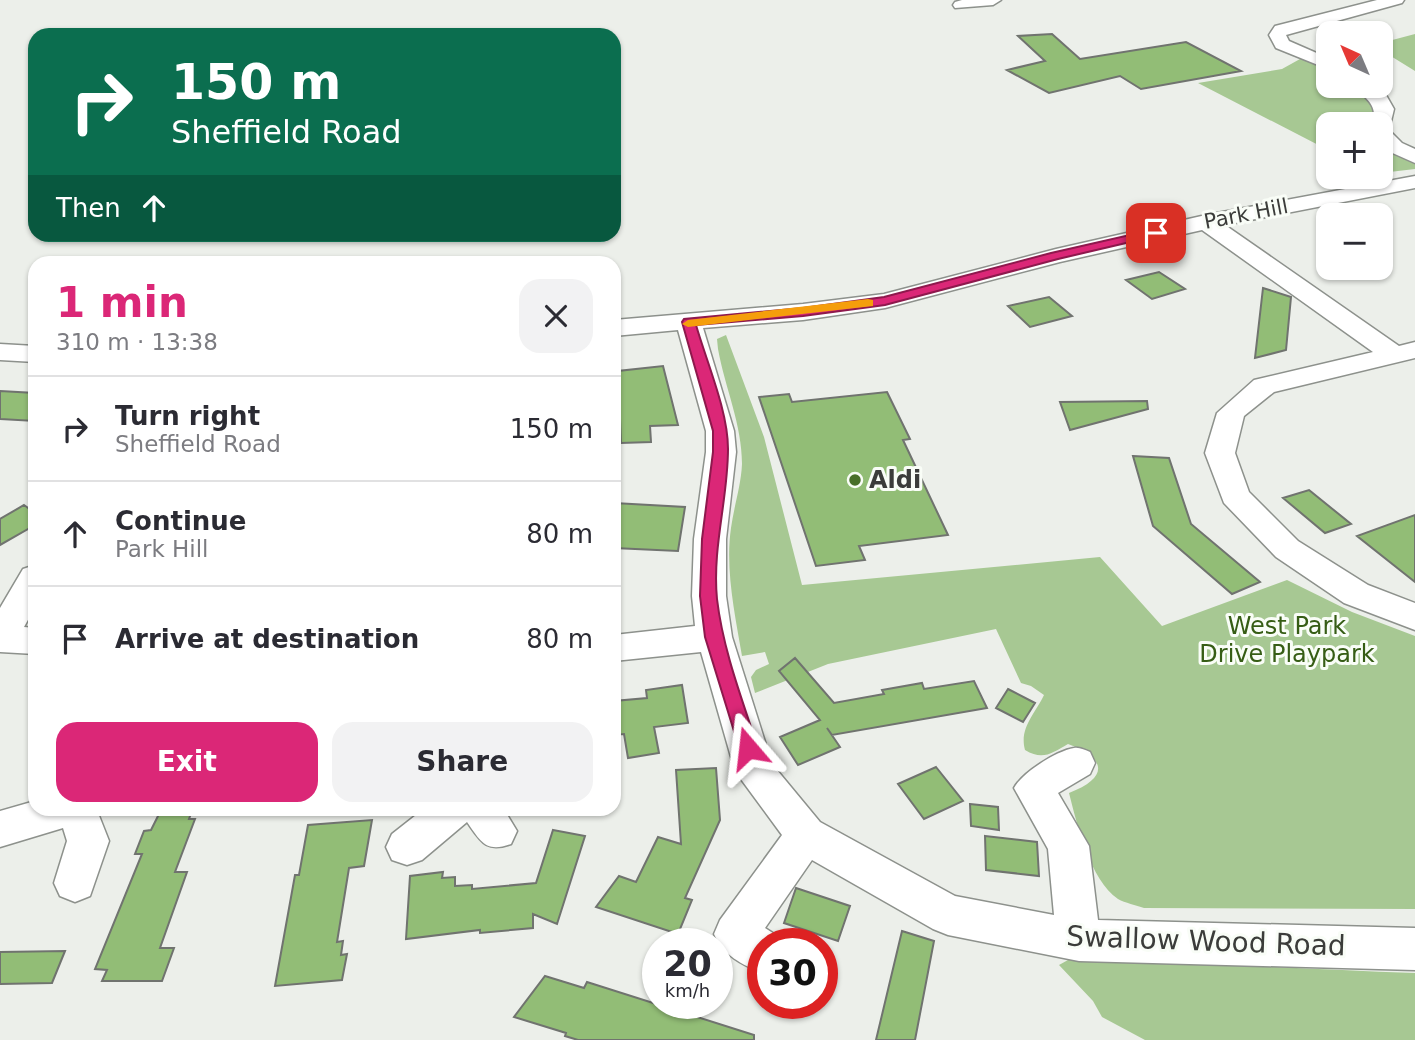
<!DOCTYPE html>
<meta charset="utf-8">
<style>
body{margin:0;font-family:"DejaVu Sans",sans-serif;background:#f2f2f3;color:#2b2b33;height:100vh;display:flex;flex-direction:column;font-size:26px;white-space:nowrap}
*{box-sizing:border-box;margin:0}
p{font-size:23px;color:#7c7c81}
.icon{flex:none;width:38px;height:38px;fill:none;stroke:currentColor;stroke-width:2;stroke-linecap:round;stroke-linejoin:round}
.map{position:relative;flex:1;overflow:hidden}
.drawer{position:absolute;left:28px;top:256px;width:593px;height:560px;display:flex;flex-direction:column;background:#fff;border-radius:21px;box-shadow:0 2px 5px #0004}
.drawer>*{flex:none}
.hud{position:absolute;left:28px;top:28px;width:593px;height:214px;border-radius:21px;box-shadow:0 2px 5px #0004;background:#0b6e4f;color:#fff;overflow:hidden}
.needle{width:46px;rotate:316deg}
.fabs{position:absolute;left:1316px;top:21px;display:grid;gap:14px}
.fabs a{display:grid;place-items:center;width:77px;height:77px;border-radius:14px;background:#fff;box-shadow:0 2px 5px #0004;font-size:35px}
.speed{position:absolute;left:642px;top:928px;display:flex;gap:14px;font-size:35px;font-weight:700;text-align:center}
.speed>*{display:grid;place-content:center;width:91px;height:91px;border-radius:50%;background:#fff;box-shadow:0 2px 5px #0004;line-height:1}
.speed small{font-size:18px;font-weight:400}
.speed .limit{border:10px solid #d22;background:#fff;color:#111}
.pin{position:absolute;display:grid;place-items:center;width:60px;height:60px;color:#fff;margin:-30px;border-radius:14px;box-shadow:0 4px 10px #0006}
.me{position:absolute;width:77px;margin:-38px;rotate:343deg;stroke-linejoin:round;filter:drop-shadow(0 0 5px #0008)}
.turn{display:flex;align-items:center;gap:24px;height:147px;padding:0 28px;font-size:32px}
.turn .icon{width:91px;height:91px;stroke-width:2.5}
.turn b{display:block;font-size:49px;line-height:60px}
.then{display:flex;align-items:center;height:66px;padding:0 28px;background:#0003;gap:14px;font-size:26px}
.round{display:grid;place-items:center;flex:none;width:74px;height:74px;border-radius:21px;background:#f2f2f3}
.summary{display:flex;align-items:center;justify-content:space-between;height:119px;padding:0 28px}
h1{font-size:42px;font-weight:700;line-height:52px;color:#db2777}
.primary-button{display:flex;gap:14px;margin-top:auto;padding:14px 28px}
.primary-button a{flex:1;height:80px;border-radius:21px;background:#db2777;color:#fff;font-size:28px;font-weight:700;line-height:80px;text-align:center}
.primary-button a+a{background:#f2f2f3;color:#2b2b33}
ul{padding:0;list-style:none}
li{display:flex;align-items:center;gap:21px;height:105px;padding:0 28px;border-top:2px solid #e1e1e2}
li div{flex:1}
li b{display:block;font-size:26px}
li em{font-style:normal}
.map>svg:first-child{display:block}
.green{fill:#a7c893}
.building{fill:#92bd76;stroke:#70736f;stroke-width:2}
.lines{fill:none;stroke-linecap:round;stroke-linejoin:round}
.minor-casing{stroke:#8d918c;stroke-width:3}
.minor{fill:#fff;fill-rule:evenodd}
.route{fill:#db2777;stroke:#8e194d;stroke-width:2}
.slow{fill:#f59e0b}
.poi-dot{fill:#486f2a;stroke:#f9fdf7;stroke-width:2.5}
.labels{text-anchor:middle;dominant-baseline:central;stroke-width:6;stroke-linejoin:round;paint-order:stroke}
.far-street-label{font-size:21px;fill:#3b3c3a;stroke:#f9fdf7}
.poi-label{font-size:24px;font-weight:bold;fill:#3b3c3a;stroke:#f9fdf7;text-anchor:start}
.park-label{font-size:24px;fill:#365d15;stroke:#f9fdf7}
.near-street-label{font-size:28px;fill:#3b3c3a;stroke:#f9fdf7}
</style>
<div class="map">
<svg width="1415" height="1040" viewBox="0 0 1415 1040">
<rect width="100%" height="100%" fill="#ecefea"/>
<path class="green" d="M1415 34V71L1381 50V43Z
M1309 54 1328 64V86C1338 86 1354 83 1364 86 1383 92 1388 112 1381 128V124H1328V150L1198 83 1282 69Z
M1381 133 1395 147 1415 157V169L1381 173Z
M726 335 764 437 802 585 1100 557 1162 626 1287 580 1352 612 1415 636V909L1144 908C1136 905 1125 903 1118 899 1090 880 1077 824 1069 793 1109 778 1107 758 1068 744 1052 753 1043 761 1025 750 1019 728 1035 714 1044 695L1031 686 1021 683 996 629 828 664 755 693 751 677 756 670 769 664 765 652 742 656C735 615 725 569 731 528 734 506 741 486 742 464 742 424 725 388 718 349L717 339Z
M1068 960C1183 961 1299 969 1415 973V1040H1145L1102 1017 1093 1001 1059 965Z"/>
<path class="building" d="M1052 34 1080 59 1186 42 1241 71 1141 89 1120 76 1049 93 1007 70 1045 61 1018 36Z
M1159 272 1185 289 1152 299 1126 280Z
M1263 288 1291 297 1286 350 1255 358Z
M1049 297 1072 316 1030 327 1008 306Z
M663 366 678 425 650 426 651 442 621 443 618 371Z
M0 391 35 393V421L0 419Z
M887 392 910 439 903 440 948 535 859 546 865 560 816 566 759 397 789 394 792 402Z
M1147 401 1148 409 1070 430 1060 402Z
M1133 456 1169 458 1191 524 1260 582 1232 594 1153 526Z
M1309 490 1351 524 1325 533 1283 498Z
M614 503 685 507 678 551 614 548Z
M24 505 35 513V525L0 545V519Z
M1415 515V582L1357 536Z
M795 658 834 703 884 694 882 690 922 683 924 689 974 681 987 708 832 735 827 728 840 747 798 765 780 737 820 720 779 671Z
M682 685 688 723 654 727 659 753 628 758 624 734 614 735V701L647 698 646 690Z
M1008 689 1035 703 1023 722 996 708Z
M936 767 963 801 924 819 898 784Z
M716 768 720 820 685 898 692 900 678 934 596 907 619 876 636 882 658 837 681 844 676 770Z
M970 804 998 807 999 830 971 826Z
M162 808H193L189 819H195L175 872H187L160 948H174L162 981H102L107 970 95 969 142 854H135L144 831 151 830Z
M372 820 364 866 349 868 337 942 343 941 341 955 347 954 342 980 275 986 295 875H299L308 825Z
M553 830 585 836 557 924 533 914V928L480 933V930L406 939 410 876 443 872 442 878 455 877V886L472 885V889L536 883Z
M985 836 1037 842 1039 876 986 870Z
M796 888 850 906 838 941 784 923Z
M902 931 934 941 915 1040H876Z
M65 951 52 983 0 984V952Z
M545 976 584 988 587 982 754 1035V1040H578L565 1036 566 1033 514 1017Z"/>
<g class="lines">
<g class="minor-casing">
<path id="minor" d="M962 0H1001L993 5 955 8 953 5 955 2Z
M1377 0H1404L1402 3 1286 35 1289 41 1328 58V69L1276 48 1269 35 1275 26Z
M1355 86H1376L1386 95 1394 109 1389 130 1402 143 1415 149V163L1388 151 1381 144V124H1373C1378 104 1366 100 1355 86Z
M1415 176V188L1225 225 1399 346 1415 342V358L1274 392 1244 416 1235 453 1249 492 1298 541 1368 585 1415 603V630L1344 603 1276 557 1224 503 1205 453 1217 413 1254 380 1373 352 1202 230 1060 262 885 308 803 320 703 328 734 431 736 452 726 539V596L732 637 772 764 820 822 955 896 1054 915 1048 849 1014 788C1022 773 1056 751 1074 748 1079 747 1085 750 1090 752L1095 763 1090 774 1058 793 1089 846 1098 920 1415 928V970L1079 961 948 935 933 929 812 860 765 928 779 937 781 943H763V973C742 965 723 955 714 934L720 920 782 835 735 771 701 652 614 661V635L695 626 692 596 694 539 706 452V431L678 330 614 336V320L803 304 884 294 1056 249 1206 215Z
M0 344 35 346V362L0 360Z
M35 565V607L24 627 35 628V654L0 652V608L23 569Z
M35 801V808H96L109 841 90 896 75 902 60 896 54 883 67 841 63 828 0 847V811Z
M425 808H503L517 831 511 844C486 853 481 842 467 822L422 860 407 865 392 860 386 847 392 834Z"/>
</g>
<use href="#minor" class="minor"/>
</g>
<path class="route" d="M1156 229 1162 233 1160 235 1058 259 885 305 803 316 696 325C707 363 728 411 728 449 728 499 712 548 717 599 723 650 742 699 758 748L755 754 748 756 741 754 705 637 700 596 702 539 713 452V431L682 322 684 319 803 308 884 297 1051 253Z"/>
<path class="slow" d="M868 299 873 300V306L688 327 682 324 688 320Z"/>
<circle class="poi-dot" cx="855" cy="480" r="7"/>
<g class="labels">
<g class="far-street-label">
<text transform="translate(1246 214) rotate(-11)">Park Hill</text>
</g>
<g class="poi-label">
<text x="869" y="480">Aldi</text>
</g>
<g class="park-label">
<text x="1287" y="626">West Park<tspan x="1287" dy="28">Drive Playpark</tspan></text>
</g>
<g class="near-street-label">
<text transform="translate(1206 941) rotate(2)">Swallow Wood Road</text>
</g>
</g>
</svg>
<div class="fabs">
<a><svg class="needle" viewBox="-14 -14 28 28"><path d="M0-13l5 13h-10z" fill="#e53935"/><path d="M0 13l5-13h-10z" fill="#7c7c81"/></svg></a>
<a>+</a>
<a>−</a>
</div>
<div class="speed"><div>20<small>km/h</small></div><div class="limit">30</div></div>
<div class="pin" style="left:1156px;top:233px;background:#d93025"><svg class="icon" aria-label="arrive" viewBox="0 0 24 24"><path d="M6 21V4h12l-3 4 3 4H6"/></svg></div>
<svg class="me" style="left:748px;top:748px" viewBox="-20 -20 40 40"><path d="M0-17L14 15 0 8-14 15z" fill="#db2777" stroke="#fff" stroke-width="4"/></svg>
<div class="hud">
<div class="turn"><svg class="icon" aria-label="right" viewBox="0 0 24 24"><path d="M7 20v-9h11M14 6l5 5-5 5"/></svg><div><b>150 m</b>Sheffield Road</div></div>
<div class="then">Then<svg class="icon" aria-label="ahead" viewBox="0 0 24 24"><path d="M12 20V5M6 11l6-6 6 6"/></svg></div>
</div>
<section class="drawer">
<div class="summary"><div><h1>1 min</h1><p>310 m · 13:38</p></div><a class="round"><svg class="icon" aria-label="close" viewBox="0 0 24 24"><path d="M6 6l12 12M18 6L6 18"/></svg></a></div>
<ul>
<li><svg class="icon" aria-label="right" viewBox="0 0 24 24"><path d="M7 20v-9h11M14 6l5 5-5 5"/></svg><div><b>Turn right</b><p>Sheffield Road</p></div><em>150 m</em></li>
<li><svg class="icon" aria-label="ahead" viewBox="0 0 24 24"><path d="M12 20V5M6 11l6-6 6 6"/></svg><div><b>Continue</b><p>Park Hill</p></div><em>80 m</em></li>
<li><svg class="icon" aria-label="arrive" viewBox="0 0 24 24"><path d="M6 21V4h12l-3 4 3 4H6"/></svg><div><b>Arrive at destination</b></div><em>80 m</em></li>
</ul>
<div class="primary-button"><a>Exit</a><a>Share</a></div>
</section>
</div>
